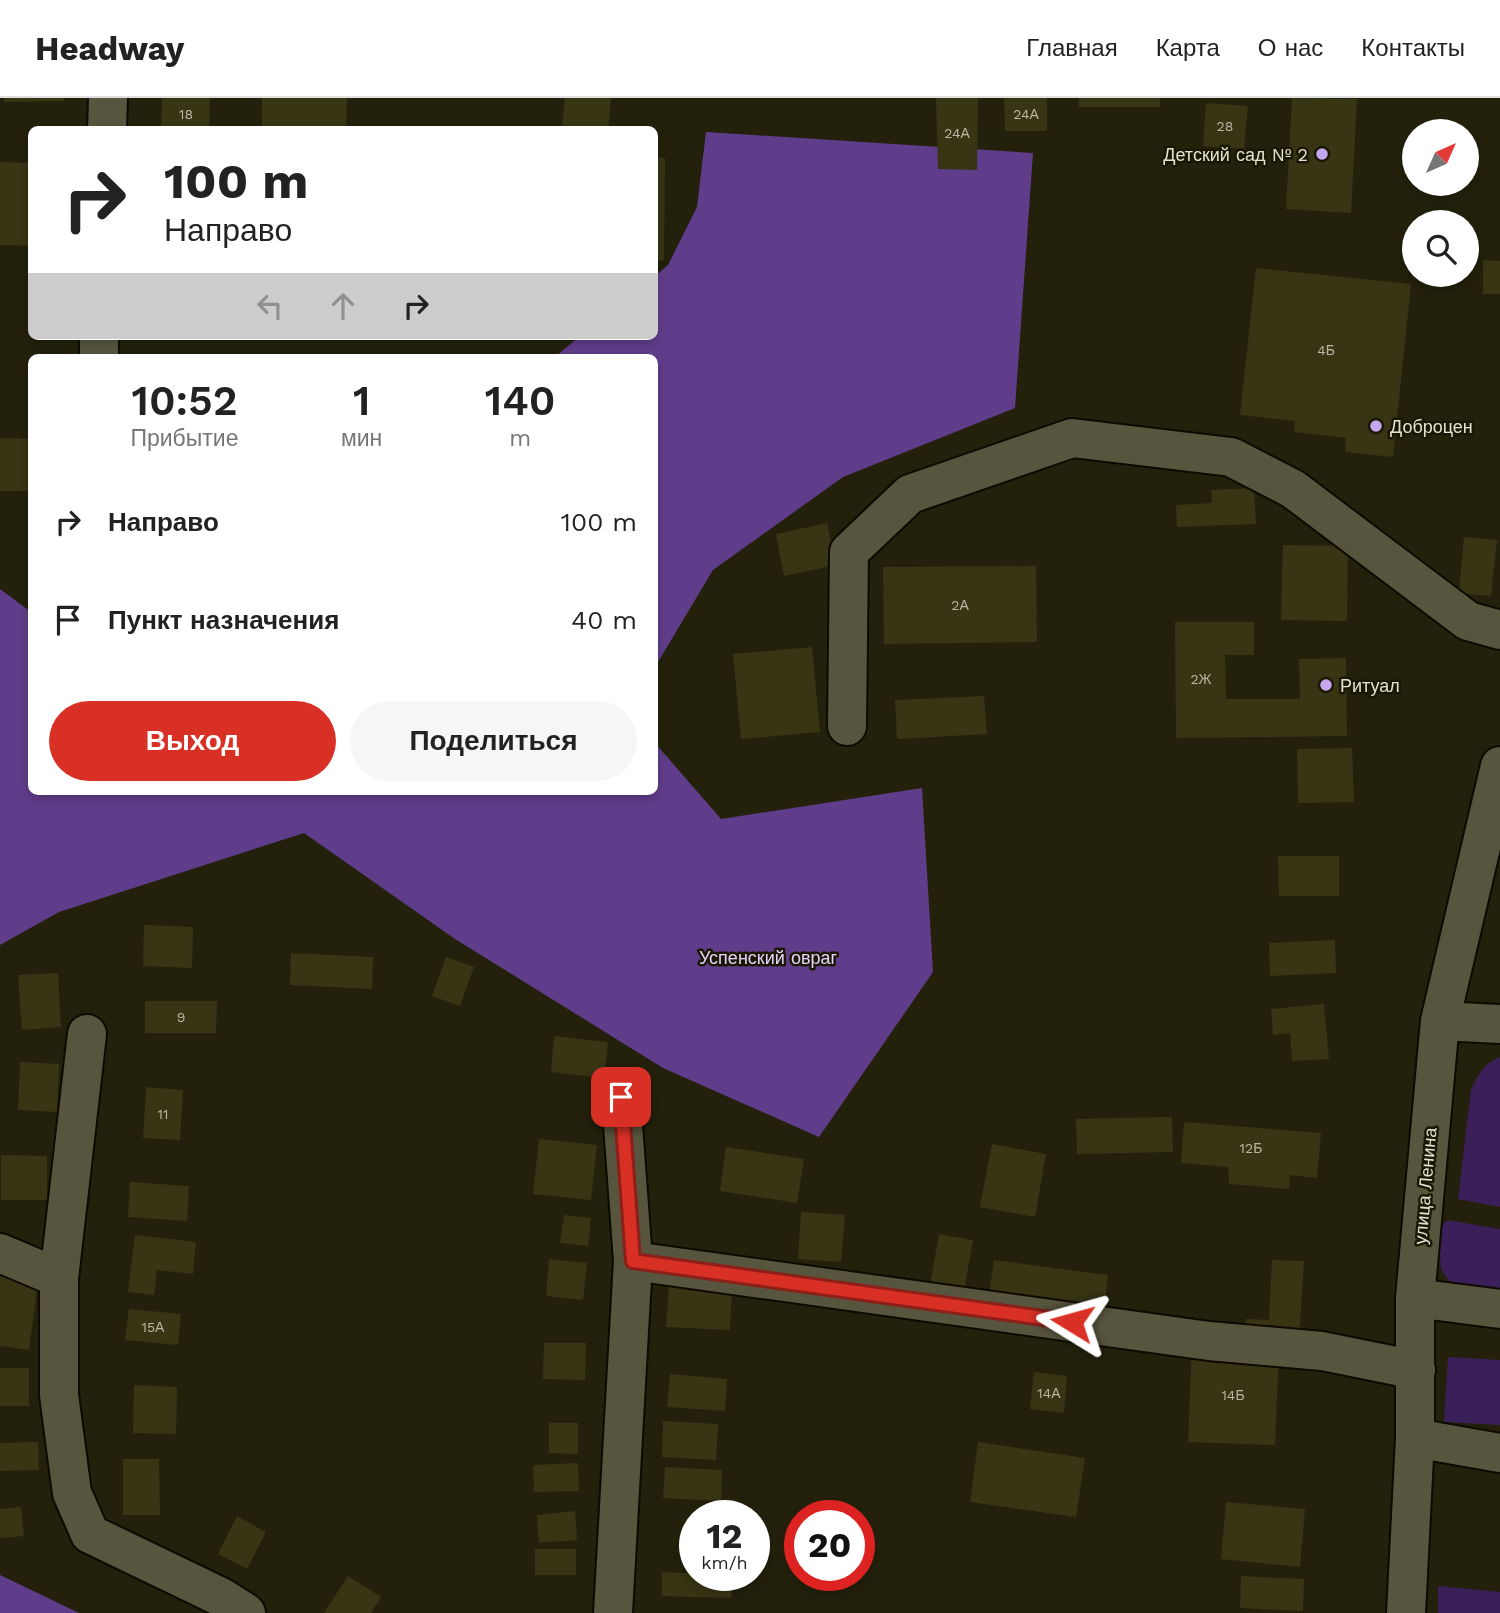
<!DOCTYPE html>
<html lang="ru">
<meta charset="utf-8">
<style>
body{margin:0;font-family:"Work Sans",sans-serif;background:#f6f6f6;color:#222;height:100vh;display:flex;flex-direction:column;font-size:26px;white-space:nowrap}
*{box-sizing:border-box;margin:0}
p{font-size:23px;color:#767676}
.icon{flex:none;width:38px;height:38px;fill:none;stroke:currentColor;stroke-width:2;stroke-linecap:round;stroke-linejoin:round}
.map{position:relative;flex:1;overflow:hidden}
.drawer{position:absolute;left:28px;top:256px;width:630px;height:441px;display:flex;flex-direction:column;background:#fff;border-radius:10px;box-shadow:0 4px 10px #0003}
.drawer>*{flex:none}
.guide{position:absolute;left:28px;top:28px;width:630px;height:214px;border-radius:10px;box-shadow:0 4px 10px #0003;background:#fff;color:#222;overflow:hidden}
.needle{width:46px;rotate:45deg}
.tools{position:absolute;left:1402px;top:21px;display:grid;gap:14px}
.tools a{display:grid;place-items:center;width:77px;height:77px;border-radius:50%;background:#fff;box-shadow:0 4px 10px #0003;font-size:35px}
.speed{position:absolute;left:679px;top:1402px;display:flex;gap:14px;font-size:35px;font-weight:700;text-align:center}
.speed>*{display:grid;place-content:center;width:91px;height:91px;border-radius:50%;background:#fff;box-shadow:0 4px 10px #0003;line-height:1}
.speed small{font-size:18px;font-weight:400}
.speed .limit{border:10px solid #d22;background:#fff;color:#111}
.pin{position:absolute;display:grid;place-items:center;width:60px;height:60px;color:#fff;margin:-30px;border-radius:14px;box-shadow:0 4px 10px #0006}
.me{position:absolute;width:77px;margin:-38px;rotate:278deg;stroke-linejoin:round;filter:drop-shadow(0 0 5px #0008)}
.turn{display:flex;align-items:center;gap:24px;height:147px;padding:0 21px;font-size:32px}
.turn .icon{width:91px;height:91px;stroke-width:2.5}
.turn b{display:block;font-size:49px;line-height:60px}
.lanes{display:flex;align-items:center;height:66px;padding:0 21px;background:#0003;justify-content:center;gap:35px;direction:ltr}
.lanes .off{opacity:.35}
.eta{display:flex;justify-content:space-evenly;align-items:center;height:119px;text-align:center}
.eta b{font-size:42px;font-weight:600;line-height:49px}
.primary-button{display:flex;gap:14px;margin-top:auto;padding:14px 21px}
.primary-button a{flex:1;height:80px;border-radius:42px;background:#d93025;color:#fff;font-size:28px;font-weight:600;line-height:80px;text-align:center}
.primary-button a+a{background:#f6f6f6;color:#222}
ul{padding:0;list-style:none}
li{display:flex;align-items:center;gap:21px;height:98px;padding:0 21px}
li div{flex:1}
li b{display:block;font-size:26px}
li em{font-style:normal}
header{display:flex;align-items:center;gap:42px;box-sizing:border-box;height:98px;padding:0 35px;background:#fff;border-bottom:2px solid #e0e0e0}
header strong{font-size:33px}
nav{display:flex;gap:38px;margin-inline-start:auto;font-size:24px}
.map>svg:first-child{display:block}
.green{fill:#3b1f59}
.forest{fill:#603d8a}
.building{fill:#383515}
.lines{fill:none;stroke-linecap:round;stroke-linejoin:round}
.minor-casing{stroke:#0d0a00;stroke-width:42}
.minor{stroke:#57553d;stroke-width:38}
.route-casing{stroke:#8d1f18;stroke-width:18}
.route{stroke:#d93025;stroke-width:12}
.poi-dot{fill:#c5a7f1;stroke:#1a1803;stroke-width:2.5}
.labels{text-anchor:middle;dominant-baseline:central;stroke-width:5;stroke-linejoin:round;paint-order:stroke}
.number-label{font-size:14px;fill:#b8b6a4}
.poi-label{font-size:18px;fill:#e2e1d4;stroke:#1a1803;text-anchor:start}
.park-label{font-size:18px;fill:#e3d3fe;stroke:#1a1803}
.street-label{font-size:18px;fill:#e2e1d4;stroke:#1a1803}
</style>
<header>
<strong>Headway</strong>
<nav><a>Главная</a><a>Карта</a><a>О нас</a><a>Контакты</a></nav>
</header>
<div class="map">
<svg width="1500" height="1515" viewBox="0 0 1500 1515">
<rect width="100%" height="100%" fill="#23210b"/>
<path class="green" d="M1500 959V1109L1458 1101 1471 992C1478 977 1484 965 1500 959Z
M1448 1122 1500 1131V1198L1456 1195 1441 1171 1438 1131Z
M1448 1259 1500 1262V1327L1444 1324Z
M1438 1488 1500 1494V1515H1438Z"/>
<path class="forest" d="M706 34 1033 55 1015 310 843 379 713 472 655 569 654 259H555L580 238H654L655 178 668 167 697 109Z
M0 491 31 514 32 693H654L655 645 721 721 922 690 933 874 819 1039 663 970 455 841 304 735 59 814 0 847Z
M0 1477 79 1515H0Z"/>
<path class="building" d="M4 0H64V3L4 4Z
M162 0H210L209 32H161Z
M262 0H347L346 32H262Z
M565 0H611L608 32H577L562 29Z
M936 0H978L977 72 938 71Z
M1004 0H1047V33H1005Z
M1079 0H1160V9H1079Z
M1292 0 1357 1 1351 115 1286 111Z
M1206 5 1248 8 1244 51 1203 48Z
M654 59 665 60 664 162 654 164Z
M0 64 32 65V148L0 147Z
M1483 162 1500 163V196H1483Z
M1256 170 1411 186 1393 359 1345 354 1346 340 1294 334 1295 323 1240 317Z
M0 340 32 341V393H0Z
M1254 390 1256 426 1177 429 1176 407 1212 405 1211 392Z
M827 425 836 467 784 478 776 436Z
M1464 439 1497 442 1491 498 1459 495Z
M1283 447 1348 448 1347 523 1281 522Z
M1036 468 1037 544 884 546 883 469Z
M1175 524H1254V557H1225L1226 601H1300L1299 561 1346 560 1347 638 1176 640Z
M812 549 820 634 741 641 733 556Z
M984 598 987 636 897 641 895 602Z
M1352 650 1354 704 1298 705 1297 651Z
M1278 758H1339V798H1279Z
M144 827 193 829 192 870 143 868Z
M1335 842 1336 875 1270 878 1269 845Z
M291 855 373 859 372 891 290 887Z
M446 859 474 869 460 908 432 898Z
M58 875 61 929 22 932 18 877Z
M145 903H217L216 935H145Z
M1324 906 1329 961 1292 963 1290 935 1273 937 1271 911Z
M554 938 608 944 604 980 551 974Z
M20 964 59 966 57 1014 18 1012Z
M146 989 183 992 180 1042 143 1040Z
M1172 1019 1173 1054 1077 1056 1076 1021Z
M1184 1024 1321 1035 1317 1080 1290 1077 1289 1091 1229 1086 1228 1069 1181 1065Z
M539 1041 597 1047 591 1102 533 1096Z
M992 1046 1046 1056 1035 1119 980 1109Z
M726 1049 804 1061 797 1105 720 1093Z
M1 1057 47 1058V1102H1Z
M130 1084 189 1088 187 1123 128 1119Z
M801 1114 845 1117 841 1164 798 1161Z
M564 1117 591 1120 588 1148 560 1145Z
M939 1136 973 1142 964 1193 930 1187Z
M135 1137 196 1144 193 1176 157 1172 154 1197 128 1194Z
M549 1161 587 1165 583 1202 546 1198Z
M994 1162 1108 1177 1103 1219 988 1204Z
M1272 1162 1304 1163 1299 1246 1244 1243 1246 1221 1269 1222Z
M0 1178 38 1183 29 1252 0 1248Z
M669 1184 732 1187 730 1232 666 1229Z
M129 1211 181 1216 178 1247 125 1242Z
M544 1245H586L585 1282 543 1281Z
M1192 1247 1279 1251 1275 1347 1188 1344Z
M0 1270H29V1308H0Z
M1034 1274 1067 1278 1064 1315 1030 1311Z
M670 1276 727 1281 725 1313 667 1309Z
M134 1287 177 1289 176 1336 133 1335Z
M663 1323 718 1326 716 1362 662 1359Z
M549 1325H578V1356L549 1355Z
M38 1344 39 1372 0 1373V1345Z
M978 1344 1085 1360 1076 1419 970 1404Z
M123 1361H159L160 1417H123Z
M578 1365 579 1393 534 1394 533 1367Z
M665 1369 722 1372 721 1403 663 1400Z
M1226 1404 1305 1411 1300 1469 1221 1461Z
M21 1409 24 1438 0 1440V1411Z
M575 1413 577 1442 539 1445 537 1417Z
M237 1418 266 1434 247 1471 218 1456Z
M535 1451H576V1477H535Z
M662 1474 732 1477 731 1500 662 1498Z
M348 1478 381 1499 371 1515H324Z
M1241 1478 1304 1481 1303 1513 1240 1510Z"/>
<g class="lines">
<g class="minor-casing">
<path id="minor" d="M107 32 108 0
M99 259V238
M847 628 849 454 910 396 1072 340 1231 359 1293 391 1468 523 1500 532
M1440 923 1500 926
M87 936 59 1180V1297L72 1395 90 1436 221 1499 246 1515
M0 1155 59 1180
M633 1163 1209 1243 1322 1253 1416 1272
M1415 1200 1500 1211
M1415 1340 1500 1355
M613 1515 633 1163 621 999
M1406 1515 1415 1340V1200L1440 923 1500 668"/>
</g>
<use href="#minor" class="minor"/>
</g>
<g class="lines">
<g class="route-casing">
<path id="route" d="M621 999 633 1163 1072 1224"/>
</g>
<use href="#route" class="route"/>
</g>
<g class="poi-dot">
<circle cx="1322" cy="56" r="7"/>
<circle cx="1376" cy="328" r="7"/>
<circle cx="1326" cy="587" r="7"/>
</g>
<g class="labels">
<g class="number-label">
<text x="186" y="16">18</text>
<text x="1026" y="16">24А</text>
<text x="1225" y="28">28</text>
<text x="957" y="35">24А</text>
<text x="1326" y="252">4Б</text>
<text x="960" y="507">2А</text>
<text x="1201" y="581">2Ж</text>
<text x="181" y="919">9</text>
<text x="163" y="1016">11</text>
<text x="1251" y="1050">12Б</text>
<text x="153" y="1229">15А</text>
<text x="1049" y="1295">14А</text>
<text x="1233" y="1297">14Б</text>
</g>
<g class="poi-label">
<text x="1308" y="56" text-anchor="end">Детский сад № 2</text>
<text x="1390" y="328">Доброцен</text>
<text x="1340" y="587">Ритуал</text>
</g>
<g class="park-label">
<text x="768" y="859">Успенский овраг</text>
</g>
<g class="street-label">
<text transform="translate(1425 1088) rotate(-85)">улица Ленина</text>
</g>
</g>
</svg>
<div class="tools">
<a><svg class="needle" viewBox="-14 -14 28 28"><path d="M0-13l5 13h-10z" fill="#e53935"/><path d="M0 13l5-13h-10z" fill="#767676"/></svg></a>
<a><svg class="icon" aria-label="search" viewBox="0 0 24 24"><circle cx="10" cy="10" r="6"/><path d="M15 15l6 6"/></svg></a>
</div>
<div class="speed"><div>12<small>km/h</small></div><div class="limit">20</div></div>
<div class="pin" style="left:621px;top:999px;background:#d93025"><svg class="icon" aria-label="arrive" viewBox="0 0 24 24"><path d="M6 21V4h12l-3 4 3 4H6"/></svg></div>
<svg class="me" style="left:1072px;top:1224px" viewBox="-20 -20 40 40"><path d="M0-17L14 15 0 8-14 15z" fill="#d93025" stroke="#fff" stroke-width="4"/></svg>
<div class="guide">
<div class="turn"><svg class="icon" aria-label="right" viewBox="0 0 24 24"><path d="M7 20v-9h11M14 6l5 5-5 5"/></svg><div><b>100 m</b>Направо</div></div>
<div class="lanes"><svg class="icon off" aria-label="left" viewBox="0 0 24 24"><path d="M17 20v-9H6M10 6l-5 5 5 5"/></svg><svg class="icon off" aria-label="ahead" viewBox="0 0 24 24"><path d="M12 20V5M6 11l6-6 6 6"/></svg><svg class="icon" aria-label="right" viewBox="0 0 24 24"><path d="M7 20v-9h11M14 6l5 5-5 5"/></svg></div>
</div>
<section class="drawer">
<div class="eta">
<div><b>10:52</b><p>Прибытие</p></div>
<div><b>1</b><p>мин</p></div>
<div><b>140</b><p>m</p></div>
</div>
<ul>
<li><svg class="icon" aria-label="right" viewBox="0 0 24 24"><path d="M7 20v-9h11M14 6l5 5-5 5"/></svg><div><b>Направо</b></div><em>100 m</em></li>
<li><svg class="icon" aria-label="arrive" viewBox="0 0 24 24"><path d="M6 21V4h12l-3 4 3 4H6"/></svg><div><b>Пункт назначения</b></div><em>40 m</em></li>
</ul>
<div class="primary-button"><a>Выход</a><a>Поделиться</a></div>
</section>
</div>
